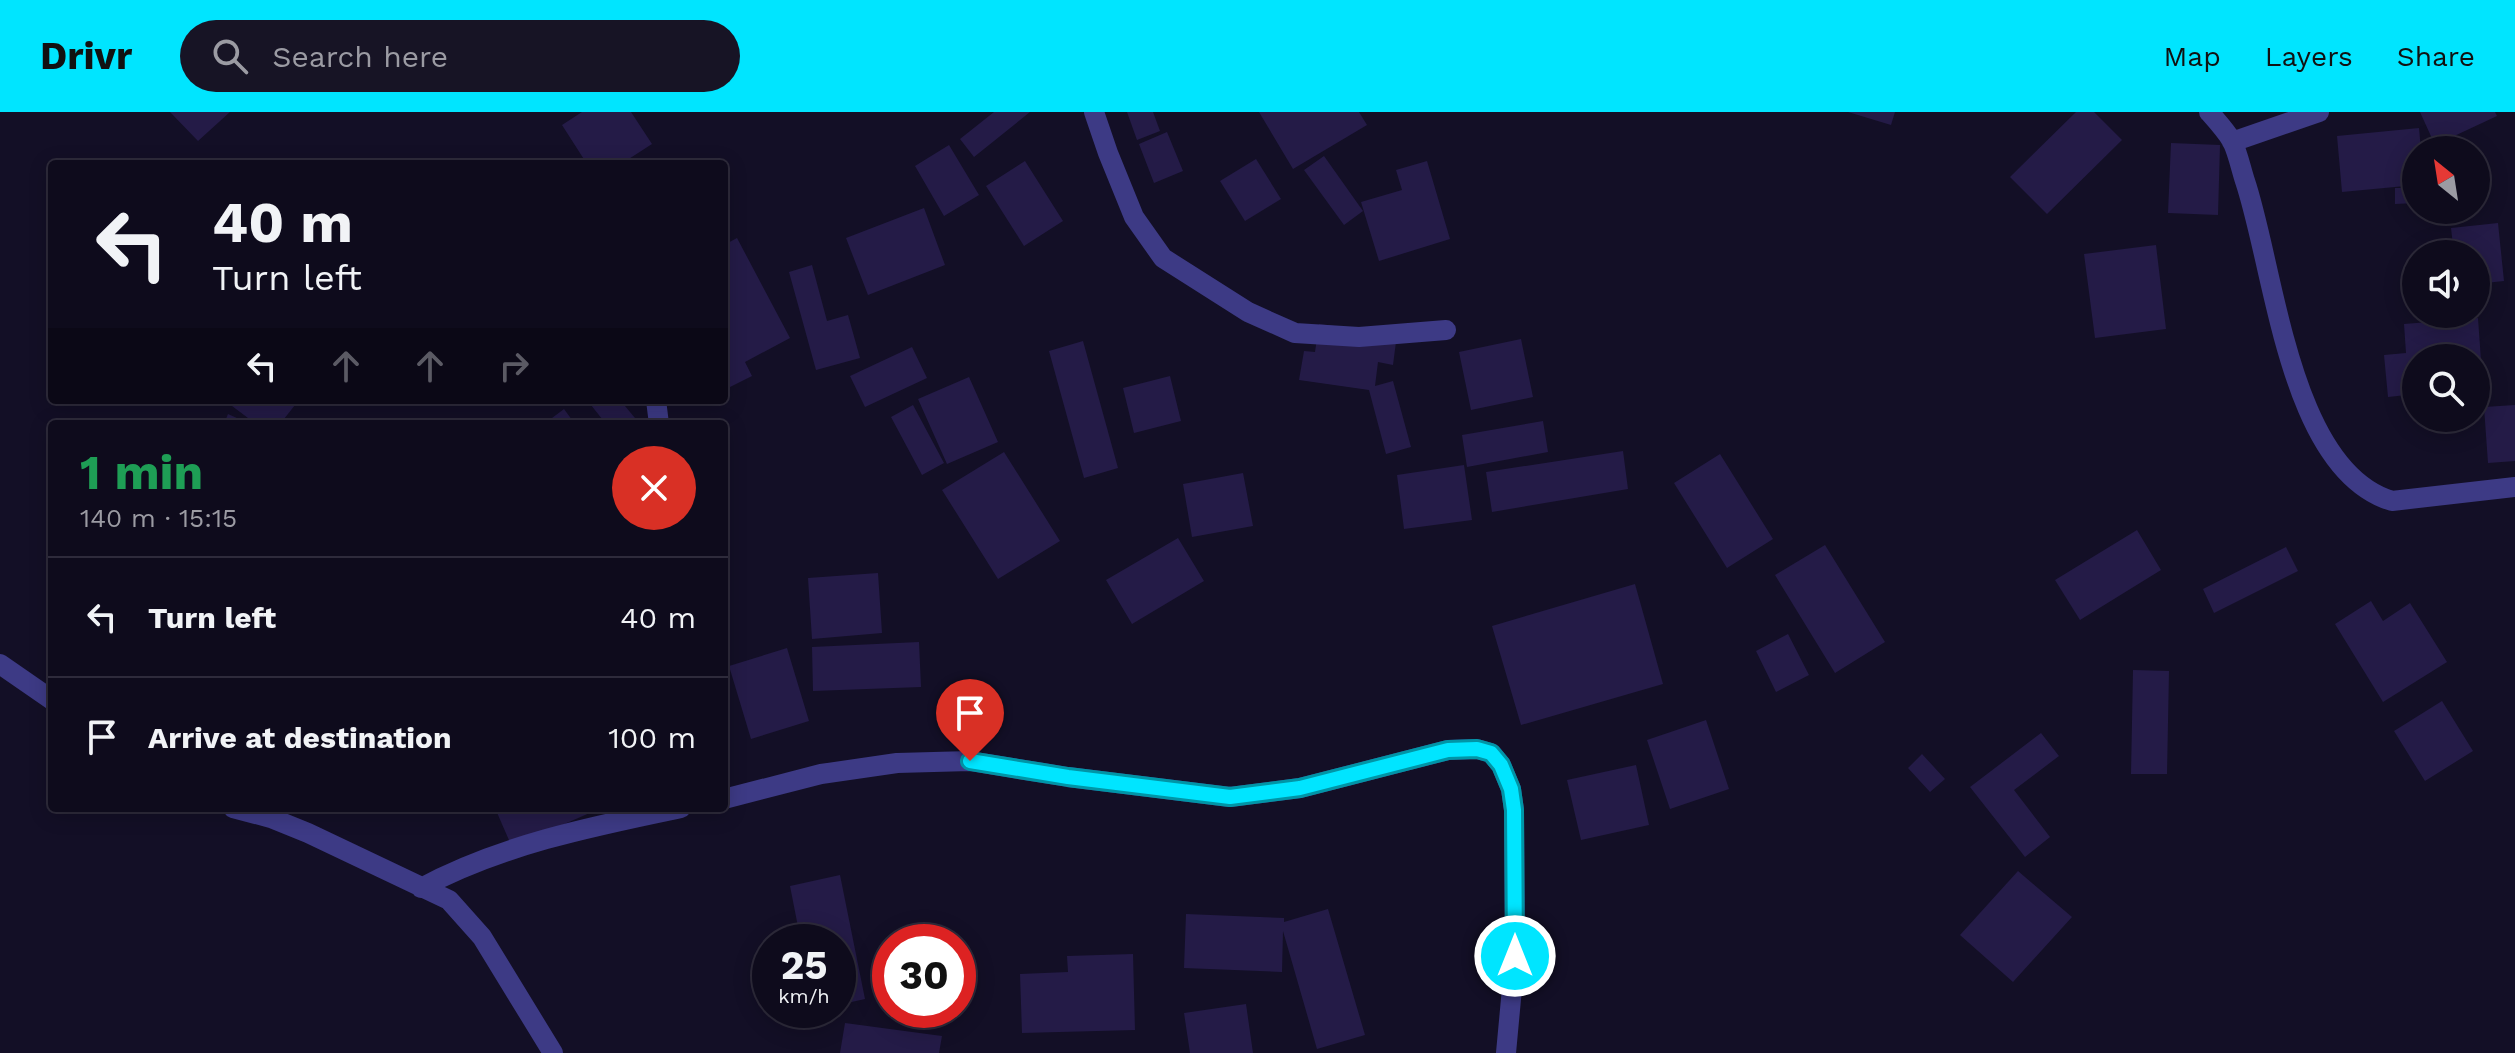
<!DOCTYPE html>
<meta charset="utf-8">
<style>
body{margin:0;font-family:"Work Sans",sans-serif;background:#171425;color:#f1f3f6;height:100vh;display:flex;flex-direction:column;font-size:30px;white-space:nowrap}
*{box-sizing:border-box;margin:0}
p{font-size:26px;color:#9b9ba3}
.icon{flex:none;width:44px;height:44px;fill:none;stroke:currentColor;stroke-width:2;stroke-linecap:round;stroke-linejoin:round}
.map{position:relative;flex:1;overflow:hidden}
.drawer{position:absolute;left:48px;top:308px;width:680px;height:392px;display:flex;flex-direction:column;background:#0e0b1c;border-radius:8px;box-shadow:0 4px 20px #0003,0 0 0 2px #2e2b3b}
.drawer>*{flex:none}
.guide{position:absolute;left:48px;top:48px;width:680px;height:244px;border-radius:8px;box-shadow:0 4px 20px #0003,0 0 0 2px #2e2b3b;background:#0e0b1c;color:#f1f3f6;overflow:hidden}
.needle{width:52px;rotate:330deg}
.buttons{position:absolute;left:2402px;top:24px;display:grid;gap:16px}
.buttons a{display:grid;place-items:center;width:88px;height:88px;border-radius:50%;background:#0e0b1c;box-shadow:0 4px 20px #0003,0 0 0 2px #2e2b3b;font-size:40px}
.speed{position:absolute;left:752px;top:812px;display:flex;gap:16px;font-size:40px;font-weight:700;text-align:center}
.speed>*{display:grid;place-content:center;width:104px;height:104px;border-radius:50%;background:#0e0b1c;box-shadow:0 4px 20px #0003,0 0 0 2px #2e2b3b;line-height:1}
.speed small{font-size:20px;font-weight:400}
.speed .limit{border:12px solid #d22;background:#fff;color:#111}
.pin{position:absolute;display:grid;place-items:center;width:68px;height:68px;color:#fff;margin:-82px -34px;border-radius:50% 50% 50% 0;rotate:-45deg;box-shadow:0 0 8px #0007}
.pin .icon{rotate:45deg}
.me{position:absolute;width:88px;margin:-44px;rotate:0deg;stroke-linejoin:round;filter:drop-shadow(0 0 6px #0008)}
.turn{display:flex;align-items:center;gap:28px;height:168px;padding:0 32px;font-size:36px}
.turn .icon{width:104px;height:104px;stroke-width:2.5}
.turn b{display:block;font-size:56px;line-height:68px}
.lanes{display:flex;align-items:center;height:76px;padding:0 32px;background:#0003;justify-content:center;gap:40px;direction:ltr}
.lanes .off{opacity:.35}
.round{display:grid;place-items:center;flex:none;width:84px;height:84px;border-radius:42px;background:#171425}
.summary{display:flex;align-items:center;justify-content:space-between;height:136px;padding:0 32px}
h1{font-size:48px;font-weight:700;line-height:60px;color:#1e9e55}
ul{padding:0;list-style:none}
li{display:flex;align-items:center;gap:24px;height:120px;padding:0 32px;border-top:2px solid #2e2b3b}
li div{flex:1}
li b{display:block;font-size:30px}
li em{font-style:normal}
header{display:flex;align-items:center;gap:48px;box-sizing:border-box;height:112px;padding:0 40px;background:#00e5ff;color:#111}
header strong{font-size:38px}
nav{display:flex;gap:44px;margin-inline-start:auto;font-size:28px}
.search{width:560px;height:72px;background:#171425;display:flex;align-items:center;gap:20px;box-sizing:border-box;padding:0 28px;border-radius:44px;color:#9b9ba3;font-size:30px}
.map>svg:first-child{display:block}
.building{fill:#241b47}
.lines{fill:none;stroke-linecap:round;stroke-linejoin:round}
.minor{stroke:#3d3a85;stroke-width:20}
.route-casing{stroke:#0095a6;stroke-width:20}
.route{stroke:#00e5ff;stroke-width:14}
</style>
<header>
<strong>Drivr</strong>
<div class="search"><svg class="icon" aria-label="search" viewBox="0 0 24 24"><circle cx="10" cy="10" r="6"/><path d="M15 15l6 6"/></svg>Search here</div>
<nav><a>Map</a><a>Layers</a><a>Share</a></nav>
</header>
<div class="map">
<svg width="2515" height="941" viewBox="0 0 2515 941">
<rect width="100%" height="100%" fill="#130f26"/>
<path class="building" d="M170 0H230L198 29Z
M582 0H631L652 32 621 52H587L562 13Z
M994 0H1030L974 45 960 27Z
M1127 0H1153L1160 19 1137 28Z
M1259 0H1359L1367 13 1293 57Z
M1848 0H1895L1891 13Z
M2076 0H2094L2122 28 2047 102 2010 65Z
M2420 0H2495L2497 4 2435 33Z
M2419 16 2421 38H2416V73L2342 80 2337 24Z
M1167 20 1183 59 1154 71 1139 32Z
M2171 31 2220 33 2218 103 2168 101Z
M949 33 979 83 944 104 915 54Z
M1324 44 1363 99 1344 113 1304 58Z
M1256 47 1281 87 1245 109 1220 69Z
M1025 49 1063 109 1024 134 986 74Z
M1427 49 1450 127 1379 149 1361 90 1402 78 1396 58Z
M2395 76H2416V91L2395 92Z
M924 96 945 153 868 183 846 126Z
M2498 111 2504 169 2476 172V142H2454L2451 116Z
M737 126 790 226 745 250 752 264 724 278V133Z
M2156 133 2166 217 2095 226 2084 142Z
M812 153 827 209 848 203 860 246 816 258 789 160Z
M2478 206 2483 277H2476V246H2416V282L2388 285 2384 243 2406 241 2404 212Z
M1319 212 1397 222 1393 253 1378 250 1375 274 1393 269 1411 335 1386 342 1369 278 1299 268 1304 239 1315 240Z
M1521 227 1533 285 1471 298 1459 240Z
M1083 229 1118 356 1084 366 1049 239Z
M912 235 927 266 865 295 850 264Z
M1170 264 1181 309 1134 321 1123 276Z
M969 265 998 330 947 352 918 287Z
M224 288H299L280 312H256Z
M597 288H620L640 312H606L591 293Z
M913 293 944 351 922 363 891 305Z
M2515 293V349L2488 351 2484 295Z
M564 297 575 312H544Z
M228 302 250 312H224Z
M1543 309 1548 340 1467 355 1462 323Z
M1623 339 1628 377 1492 400 1486 360Z
M1004 340 1060 429 998 467 942 378Z
M1720 342 1773 427 1727 456 1674 371Z
M1464 353 1472 408 1404 417 1397 363Z
M1243 361 1253 414 1192 425 1183 372Z
M2137 418 2161 458 2080 508 2055 468Z
M1178 426 1204 469 1132 512 1106 468Z
M1825 433 1885 530 1835 561 1775 463Z
M2286 435 2298 459 2214 501 2203 477Z
M878 461 882 521 812 527 808 466Z
M1635 472 1663 572 1521 613 1492 514Z
M2371 489 2383 509 2410 491 2447 550 2383 590 2335 512Z
M1788 522 1809 563 1776 580 1756 539Z
M919 530 921 575 813 579 812 535Z
M787 536 809 609 751 627 729 554Z
M2133 558 2169 559 2167 662H2131Z
M2442 589 2473 639 2425 669 2394 619Z
M1706 608 1729 677 1670 697 1647 628Z
M2041 621 2059 644 2014 678 2050 725 2025 745 1970 675Z
M1922 642 1945 667 1930 680 1908 656Z
M1636 653 1649 713 1581 728 1567 668Z
M495 696H601L512 735Z
M2018 759 2072 805 2013 870 1960 823Z
M840 763 865 887 838 893V830H801L790 774Z
M1328 797 1365 923 1317 937 1283 819 1282 860 1184 856 1186 802 1284 806V810Z
M1133 842 1135 918 1022 921 1020 862 1068 860 1067 844Z
M1246 892 1253 941H1190L1184 901Z
M845 911 942 924 939 941H840Z"/>
<g class="lines">
<path class="minor" d="M1094 0 1108 41 1134 105 1163 146 1248 200 1295 221 1359 225 1446 218
M2209 0C2217 9 2226 19 2232 29 2238 41 2241 57 2245 69 2275 158 2289 358 2392 389L2515 375
M2232 30 2319 0
M656 288 659 312
M0 552 52 588
M724 687 821 662 897 651 970 649 1068 665 1230 685 1300 676 1448 638 1477 637 1491 641 1501 653 1511 677 1514 698 1515 844 1506 941
M233 696 271 706 308 721 449 788 482 825 553 941
M421 776C500 733 594 714 681 696"/>
</g>
<g class="lines">
<g class="route-casing">
<path id="route" d="M970 649 1068 665 1230 685 1300 676 1448 638 1477 637 1491 641 1501 653 1511 677 1514 698 1515 844"/>
</g>
<use href="#route" class="route"/>
</g>
</svg>
<div class="buttons">
<a><svg class="needle" viewBox="-14 -14 28 28"><path d="M0-13l5 13h-10z" fill="#e53935"/><path d="M0 13l5-13h-10z" fill="#9b9ba3"/></svg></a>
<a><svg class="icon" aria-label="sound" viewBox="0 0 24 24"><path d="M4 9h4l5-4v14l-5-4H4zM17 9q2 3 0 6"/></svg></a>
<a><svg class="icon" aria-label="search" viewBox="0 0 24 24"><circle cx="10" cy="10" r="6"/><path d="M15 15l6 6"/></svg></a>
</div>
<div class="speed"><div>25<small>km/h</small></div><div class="limit">30</div></div>
<div class="pin" style="left:970px;top:649px;background:#d93025"><svg class="icon" aria-label="arrive" viewBox="0 0 24 24"><path d="M6 21V4h12l-3 4 3 4H6"/></svg></div>
<svg class="me" style="left:1515px;top:844px" viewBox="-20 -20 40 40"><circle r="17" fill="#00e5ff" stroke="#fff" stroke-width="3"/><path d="M0-11L8 9 0 5-8 9z" fill="#fff"/></svg>
<div class="guide">
<div class="turn"><svg class="icon" aria-label="left" viewBox="0 0 24 24"><path d="M17 20v-9H6M10 6l-5 5 5 5"/></svg><div><b>40 m</b>Turn left</div></div>
<div class="lanes"><svg class="icon" aria-label="left" viewBox="0 0 24 24"><path d="M17 20v-9H6M10 6l-5 5 5 5"/></svg><svg class="icon off" aria-label="ahead" viewBox="0 0 24 24"><path d="M12 20V5M6 11l6-6 6 6"/></svg><svg class="icon off" aria-label="ahead" viewBox="0 0 24 24"><path d="M12 20V5M6 11l6-6 6 6"/></svg><svg class="icon off" aria-label="right" viewBox="0 0 24 24"><path d="M7 20v-9h11M14 6l5 5-5 5"/></svg></div>
</div>
<section class="drawer">
<div class="summary"><div><h1>1 min</h1><p>140 m · 15:15</p></div><a class="round" style="background:#d93025;color:#fff"><svg class="icon" aria-label="close" viewBox="0 0 24 24"><path d="M6 6l12 12M18 6L6 18"/></svg></a></div>
<ul>
<li><svg class="icon" aria-label="left" viewBox="0 0 24 24"><path d="M17 20v-9H6M10 6l-5 5 5 5"/></svg><div><b>Turn left</b></div><em>40 m</em></li>
<li><svg class="icon" aria-label="arrive" viewBox="0 0 24 24"><path d="M6 21V4h12l-3 4 3 4H6"/></svg><div><b>Arrive at destination</b></div><em>100 m</em></li>
</ul>
</section>
</div>
